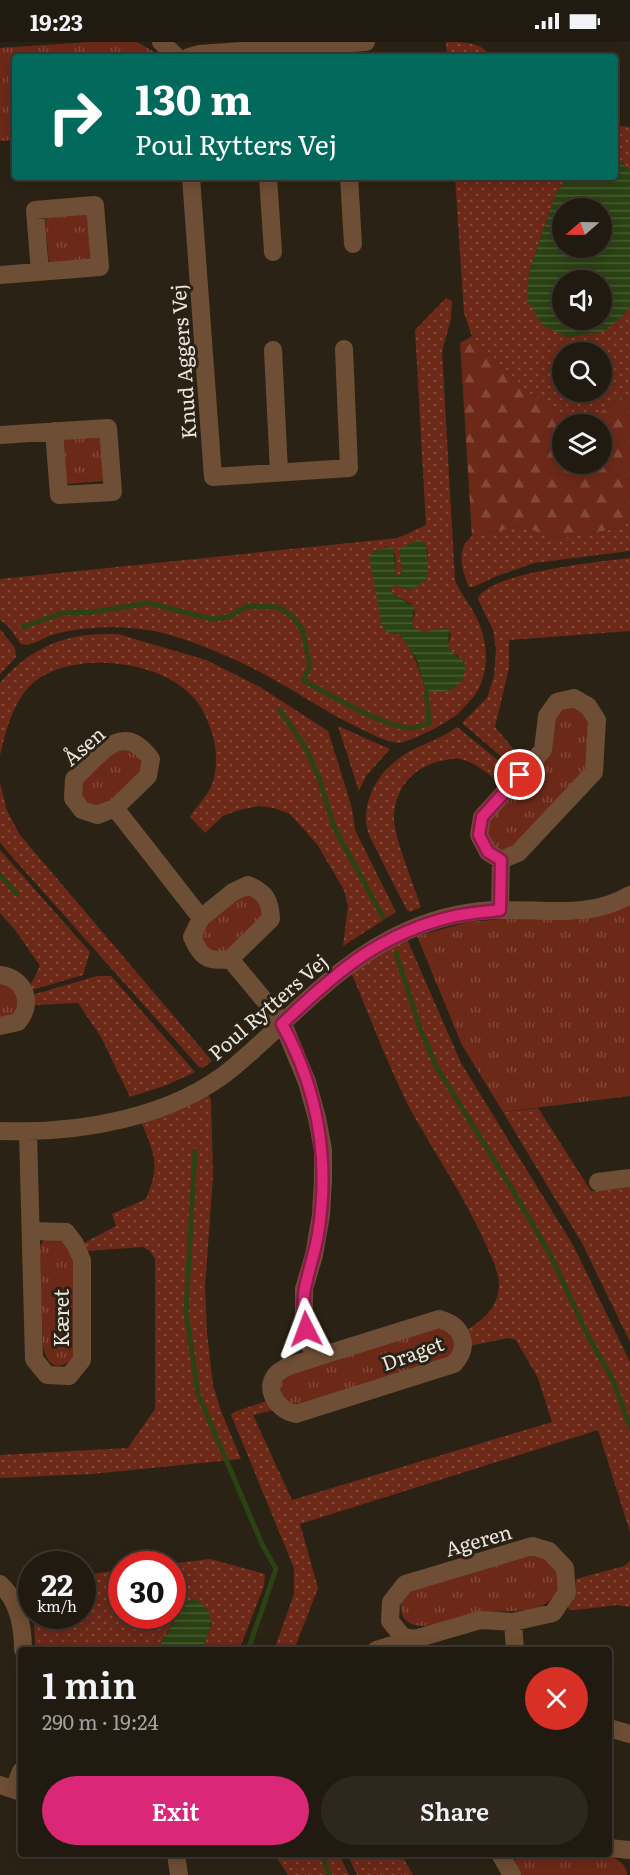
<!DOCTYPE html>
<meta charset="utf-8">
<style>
body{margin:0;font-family:Literata,serif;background:#2d271e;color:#f1f3f6;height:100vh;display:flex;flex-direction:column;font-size:22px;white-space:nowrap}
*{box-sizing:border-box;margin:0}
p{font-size:20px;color:#a2a19f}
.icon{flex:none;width:33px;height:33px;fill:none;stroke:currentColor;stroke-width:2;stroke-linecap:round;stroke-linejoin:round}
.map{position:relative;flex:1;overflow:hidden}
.details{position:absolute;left:18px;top:1605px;width:594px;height:210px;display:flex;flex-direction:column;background:#201a10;border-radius:6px;box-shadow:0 3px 15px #0003,0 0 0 2px #3d3830}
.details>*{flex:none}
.guide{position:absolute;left:12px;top:12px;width:606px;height:126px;border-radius:6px;box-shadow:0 3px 15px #0003,0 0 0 2px #3d3830;background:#00695c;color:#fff;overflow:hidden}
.needle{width:39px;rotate:250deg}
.tools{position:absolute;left:552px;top:156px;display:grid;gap:12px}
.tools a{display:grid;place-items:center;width:60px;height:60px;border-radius:50%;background:#201a10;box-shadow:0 3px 15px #0003,0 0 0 2px #3d3830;font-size:30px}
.speed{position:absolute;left:18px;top:1509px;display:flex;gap:12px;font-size:30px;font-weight:700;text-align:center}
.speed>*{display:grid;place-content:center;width:78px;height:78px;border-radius:50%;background:#201a10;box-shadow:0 3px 15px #0003,0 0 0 2px #3d3830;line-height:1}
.speed small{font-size:15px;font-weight:400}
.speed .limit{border:9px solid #d22;background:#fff;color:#111}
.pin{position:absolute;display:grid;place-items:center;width:51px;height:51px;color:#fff;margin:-26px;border:3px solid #fff;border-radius:50%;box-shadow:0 2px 6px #0007}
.me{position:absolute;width:66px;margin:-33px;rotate:357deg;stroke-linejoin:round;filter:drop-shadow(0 0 4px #0008)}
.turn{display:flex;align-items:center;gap:21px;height:126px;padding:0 24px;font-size:27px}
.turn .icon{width:78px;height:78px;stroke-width:2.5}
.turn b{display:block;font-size:42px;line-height:51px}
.round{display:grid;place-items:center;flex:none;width:63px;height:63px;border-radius:32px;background:#2d271e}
.headline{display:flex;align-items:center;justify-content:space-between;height:102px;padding:0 24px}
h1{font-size:36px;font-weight:600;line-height:45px}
.cta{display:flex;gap:12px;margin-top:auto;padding:12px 24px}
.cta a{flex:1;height:69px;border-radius:36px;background:#db2777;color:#fff;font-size:24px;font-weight:600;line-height:69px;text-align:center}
.cta a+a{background:#2d271e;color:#f1f3f6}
.status{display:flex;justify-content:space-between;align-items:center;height:42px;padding:0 30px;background:#201a10;direction:ltr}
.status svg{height:16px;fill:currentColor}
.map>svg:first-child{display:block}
.grass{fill:url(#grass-dots);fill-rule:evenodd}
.forest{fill:url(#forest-firs);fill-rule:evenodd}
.park{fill:url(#park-tufts)}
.water{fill:url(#water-rules);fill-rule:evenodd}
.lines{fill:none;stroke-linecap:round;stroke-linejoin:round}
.stream{stroke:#2b4213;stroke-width:5}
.minor{stroke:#6e4e35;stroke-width:18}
.route-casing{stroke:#8e194d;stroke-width:15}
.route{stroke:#db2777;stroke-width:10}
.labels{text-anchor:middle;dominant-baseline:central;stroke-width:6;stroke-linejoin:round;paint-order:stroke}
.street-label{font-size:20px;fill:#eae5dd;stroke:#2a2315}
</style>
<div class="status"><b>19:23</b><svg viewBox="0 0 49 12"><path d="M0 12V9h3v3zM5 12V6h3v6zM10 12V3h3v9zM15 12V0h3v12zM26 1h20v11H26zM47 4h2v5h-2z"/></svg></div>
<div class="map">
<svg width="630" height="1833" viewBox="0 0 630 1833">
<defs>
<pattern id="grass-dots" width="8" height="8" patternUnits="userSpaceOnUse" patternTransform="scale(1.5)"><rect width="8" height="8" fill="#6d2918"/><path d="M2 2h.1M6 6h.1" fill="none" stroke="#824839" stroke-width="1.8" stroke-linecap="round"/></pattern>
<pattern id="forest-firs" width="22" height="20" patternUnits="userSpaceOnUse" patternTransform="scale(1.5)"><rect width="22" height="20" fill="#6d2918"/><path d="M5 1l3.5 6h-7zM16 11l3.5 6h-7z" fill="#824839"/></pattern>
<pattern id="park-tufts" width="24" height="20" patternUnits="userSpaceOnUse" patternTransform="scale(1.5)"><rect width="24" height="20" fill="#6d2918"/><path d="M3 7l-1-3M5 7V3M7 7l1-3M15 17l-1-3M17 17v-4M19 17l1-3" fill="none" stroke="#824839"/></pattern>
<pattern id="water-rules" width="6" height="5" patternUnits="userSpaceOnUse" patternTransform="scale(1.5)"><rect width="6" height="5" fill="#2b4213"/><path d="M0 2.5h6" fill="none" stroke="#4a5d35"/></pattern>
</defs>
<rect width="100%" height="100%" fill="#2a2315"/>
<path class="grass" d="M446 0C466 0 480 0 492 15H447Z
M615 83 630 85V130L619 117H615Z
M455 135H568L556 151 529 230 568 295 623 274 630 263V352L599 371 580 375 558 372 529 351 472 294 464 271ZM562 310H602V350H562Z
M446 256 452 259 451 277 442 309 455 538C460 550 467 559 473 569 487 593 491 623 478 648 474 656 466 662 461 669 453 678 408 702 397 701 385 699 373 693 363 688 333 674 308 657 280 641 246 621 192 597 154 589 123 583 86 584 55 592 43 595 33 605 21 602L8 584 0 578V537L398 496 426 483 415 288ZM424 500 428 511V527L411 548 395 543 392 546V551L411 562 415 570 412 580 413 586 424 590 445 586 451 592 448 603 452 610 460 615 426 649C420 631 413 604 398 591L393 592 385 504 395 512 396 533 399 534Z
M630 478V509L534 521 497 534 473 545H469C464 534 459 517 463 506 464 502 469 497 472 494L522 484 556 497 615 487Z
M630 516V589L509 598V626L495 685 525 721 517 728 462 681 487 656 494 634 496 607 493 588 478 557C486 531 603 519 630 516Z
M0 587 15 606 16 615 0 632Z
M118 592 206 618 260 645 328 689 352 766 355 788 396 870 343 904 348 864 344 848 317 802 290 772 274 766 259 764 239 768 223 774 205 791 190 775C196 765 206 755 211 745 218 728 217 708 212 691 207 676 202 663 190 652 158 619 81 610 41 635 15 651 6 687 0 714V641C20 617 48 599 80 594 92 592 106 592 118 592Z
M338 684 390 707 366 734 359 749Z
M457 685 514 731 503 743C489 733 477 721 460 717 456 716 451 717 446 718 417 722 396 743 394 773 392 792 415 845 421 865L410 870 407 868C398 851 389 833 380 815 376 806 369 796 367 786 362 761 377 732 397 718 415 703 439 699 457 685Z
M0 741 7 769 20 793 212 1019 203 1026 199 1025 6 808 0 800Z
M0 808 90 910 83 933 32 948 30 944 40 924 16 889 0 871Z
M407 897 461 1021 573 1203 630 1320V1490L598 1388 300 1482 318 1546 294 1608H274L294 1552V1526L234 1380 231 1373 234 1370 269 1358 274 1368 253 1373 292 1458 552 1380 538 1336 516 1298 508 1296 469 1304 467 1288C484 1277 499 1265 499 1242 498 1228 492 1216 486 1203 465 1154 433 1110 408 1063 386 1019 369 972 350 928Z
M97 934H111L195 1030 167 1043 130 1055 101 995 78 961 34 963 32 953Z
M207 1049 211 1058 213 1135 205 1245 207 1291 213 1343 221 1369 241 1417 92 1432 0 1436V1413L128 1406 155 1367V1217L150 1209 143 1205 86 1209 84 1201 116 1184 112 1172 146 1157C161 1122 154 1112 141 1079Z
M538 1066 591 1149 630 1145V1300L583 1203 503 1070Z
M210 1517 265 1532 264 1544 239 1608H202L212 1581 185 1559 157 1608H35L34 1574H82L83 1533 121 1528 122 1574H172V1522H169Z
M630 1519V1565L617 1563 576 1568H570L567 1564 575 1551 576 1537 624 1524Z
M274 1812H339L349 1833H288Z
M347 1812H401L413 1833H357Z"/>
<path class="forest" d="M472 294 529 351 558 372 580 375 599 371 630 352V478L615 487 556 497 522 484 472 494 460 301ZM562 382H602V422H562Z"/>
<path class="park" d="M90 0H137L163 15H15V98L0 99V6Z
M85 172 89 174 91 218 49 221 45 177 48 174Z
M100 394 104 439 66 442 59 397Z
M567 664 582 668 589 683 587 724 583 731 507 810 500 812 488 800V779L544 718 554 671Z
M124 706 137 708 144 727 106 763C94 766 88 762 81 753L83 737 115 709Z
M241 853 254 854 259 860 264 872 223 911 201 906 200 888Z
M630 863V1054L503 1070 462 1003 417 894 468 880 517 876 578 878Z
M0 939 16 947 19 955 14 972 0 979Z
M57 1195 74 1209 78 1309C65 1329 48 1330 43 1304L39 1205 44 1198Z
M443 1284 454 1294V1314L291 1365 284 1361 278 1339 281 1333Z
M532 1507 549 1512 561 1540C558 1549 554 1557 545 1562 526 1572 501 1568 480 1571 451 1576 391 1607 402 1550Z
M518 1812C546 1812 582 1808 609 1814 618 1817 627 1823 627 1833H518L514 1820Z"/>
<path class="water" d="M615 117H619L630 130V263L623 274 603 290 568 295 543 284 527 258 529 230 556 151 568 135H615ZM562 166H602V206H562ZM562 238H602V278H562Z
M417 498 424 500C429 513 429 525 426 538L411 548 395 543 392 546V551L414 565 412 580 414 586 424 590 445 586 449 588 448 603 452 610 465 621C467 645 448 653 426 649L416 616 402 595 398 591H388L382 584 369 514 375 508 393 505 396 532 399 534 402 531 399 507Z
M196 1557C219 1574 210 1585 202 1608H157L186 1559Z"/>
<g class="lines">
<path class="stream" d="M23 585 62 571 93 570 148 561 212 577 228 575 248 564 278 565 292 574 303 589 310 624 303 638C328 652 383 685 411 686 416 686 423 683 429 681L426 649
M280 668 307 708 319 736 334 785 383 875
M0 833 17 852
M396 911 420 986 436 1024 512 1147 551 1214 588 1294 613 1338 630 1385
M195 1109 186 1270 198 1352 262 1502 276 1527 248 1608
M322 1812 329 1833"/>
<path class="minor" d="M161 0 177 15
M189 15 200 12 366 0
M191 135 213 435 349 426 344 307
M268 135 273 210
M349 135 353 202
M0 233 100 225 95 163 35 168 40 230
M273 308 279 430
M0 393 108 386 113 450 59 453 54 389
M115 766 97 773 82 768 73 756 74 737C100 713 122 677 151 717L148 734 115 766 201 876
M500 868 501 818 488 810 479 793 482 775 543 708 547 674 557 660 574 656 588 664 597 678 594 730 518 811 501 818
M230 917C208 920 201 916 192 895L201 876 233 850 248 843C266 851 270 858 271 877L230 917 275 971 286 989 307 1040 317 1076 323 1108V1138L321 1173 314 1213 304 1247V1269L306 1287 314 1316C304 1320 292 1322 283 1327 260 1340 274 1368 296 1372L454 1322C471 1303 462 1283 439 1277L314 1316
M0 933C25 936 34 961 18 980L0 984
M0 1089C78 1092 174 1076 235 1024 292 976 339 918 409 888 437 876 471 868 502 868 546 867 589 877 630 853
M28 1090 34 1317 47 1333 69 1334 82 1318V1218L75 1202 66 1190 32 1189
M598 1140 630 1136
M532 1504 549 1509 565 1526 567 1550 553 1571 513 1580 480 1578 415 1597 403 1595 390 1579 391 1560 405 1542Z
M0 1542C19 1559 23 1584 23 1608
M513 1580 515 1608
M376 1608 395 1602 403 1595
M609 1686 630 1692
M0 1743 21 1750
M14 1747 21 1729
M609 1806 630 1808
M176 1812 179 1833
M500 1812 512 1833"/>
</g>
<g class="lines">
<g class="route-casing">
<path id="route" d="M306 1287C304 1274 302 1259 305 1246 309 1227 315 1210 318 1192 330 1119 318 1047 282 982 335 931 380 891 455 874 469 871 485 870 500 868L501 818 488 810 479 793 482 775 520 733"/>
</g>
<use href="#route" class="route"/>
</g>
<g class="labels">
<g class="street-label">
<text transform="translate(182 320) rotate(-94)">Knud Aggers Vej</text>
<text transform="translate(83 703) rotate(-41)">Åsen</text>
<text transform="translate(267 964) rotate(-41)">Poul Rytters Vej</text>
<text transform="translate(60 1276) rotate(-90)">Kæret</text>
<text transform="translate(412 1310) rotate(-20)">Draget</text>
<text transform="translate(478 1497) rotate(-16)">Ageren</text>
</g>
</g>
</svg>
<div class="tools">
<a><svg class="needle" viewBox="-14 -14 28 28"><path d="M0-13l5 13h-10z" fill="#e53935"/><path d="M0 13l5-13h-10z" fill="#a2a19f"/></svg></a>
<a><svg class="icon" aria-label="sound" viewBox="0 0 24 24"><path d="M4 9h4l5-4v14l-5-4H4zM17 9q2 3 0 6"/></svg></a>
<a><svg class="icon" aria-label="search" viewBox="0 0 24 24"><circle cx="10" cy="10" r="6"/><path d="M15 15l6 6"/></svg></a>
<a><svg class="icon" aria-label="layers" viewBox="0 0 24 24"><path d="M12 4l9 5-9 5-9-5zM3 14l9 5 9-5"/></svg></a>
</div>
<div class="speed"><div>22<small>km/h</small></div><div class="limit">30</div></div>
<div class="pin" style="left:520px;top:733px;background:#d93025"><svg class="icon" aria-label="arrive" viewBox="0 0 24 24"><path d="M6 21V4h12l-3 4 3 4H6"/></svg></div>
<svg class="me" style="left:306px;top:1287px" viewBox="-20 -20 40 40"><path d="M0-17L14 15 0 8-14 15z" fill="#db2777" stroke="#fff" stroke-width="4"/></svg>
<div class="guide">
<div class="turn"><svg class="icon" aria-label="right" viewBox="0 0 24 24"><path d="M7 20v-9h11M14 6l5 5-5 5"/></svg><div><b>130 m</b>Poul Rytters Vej</div></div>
</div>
<section class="details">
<div class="headline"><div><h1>1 min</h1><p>290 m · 19:24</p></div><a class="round" style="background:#d93025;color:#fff"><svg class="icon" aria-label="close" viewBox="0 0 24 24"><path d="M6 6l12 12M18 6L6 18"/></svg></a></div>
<div class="cta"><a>Exit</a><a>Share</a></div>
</section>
</div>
